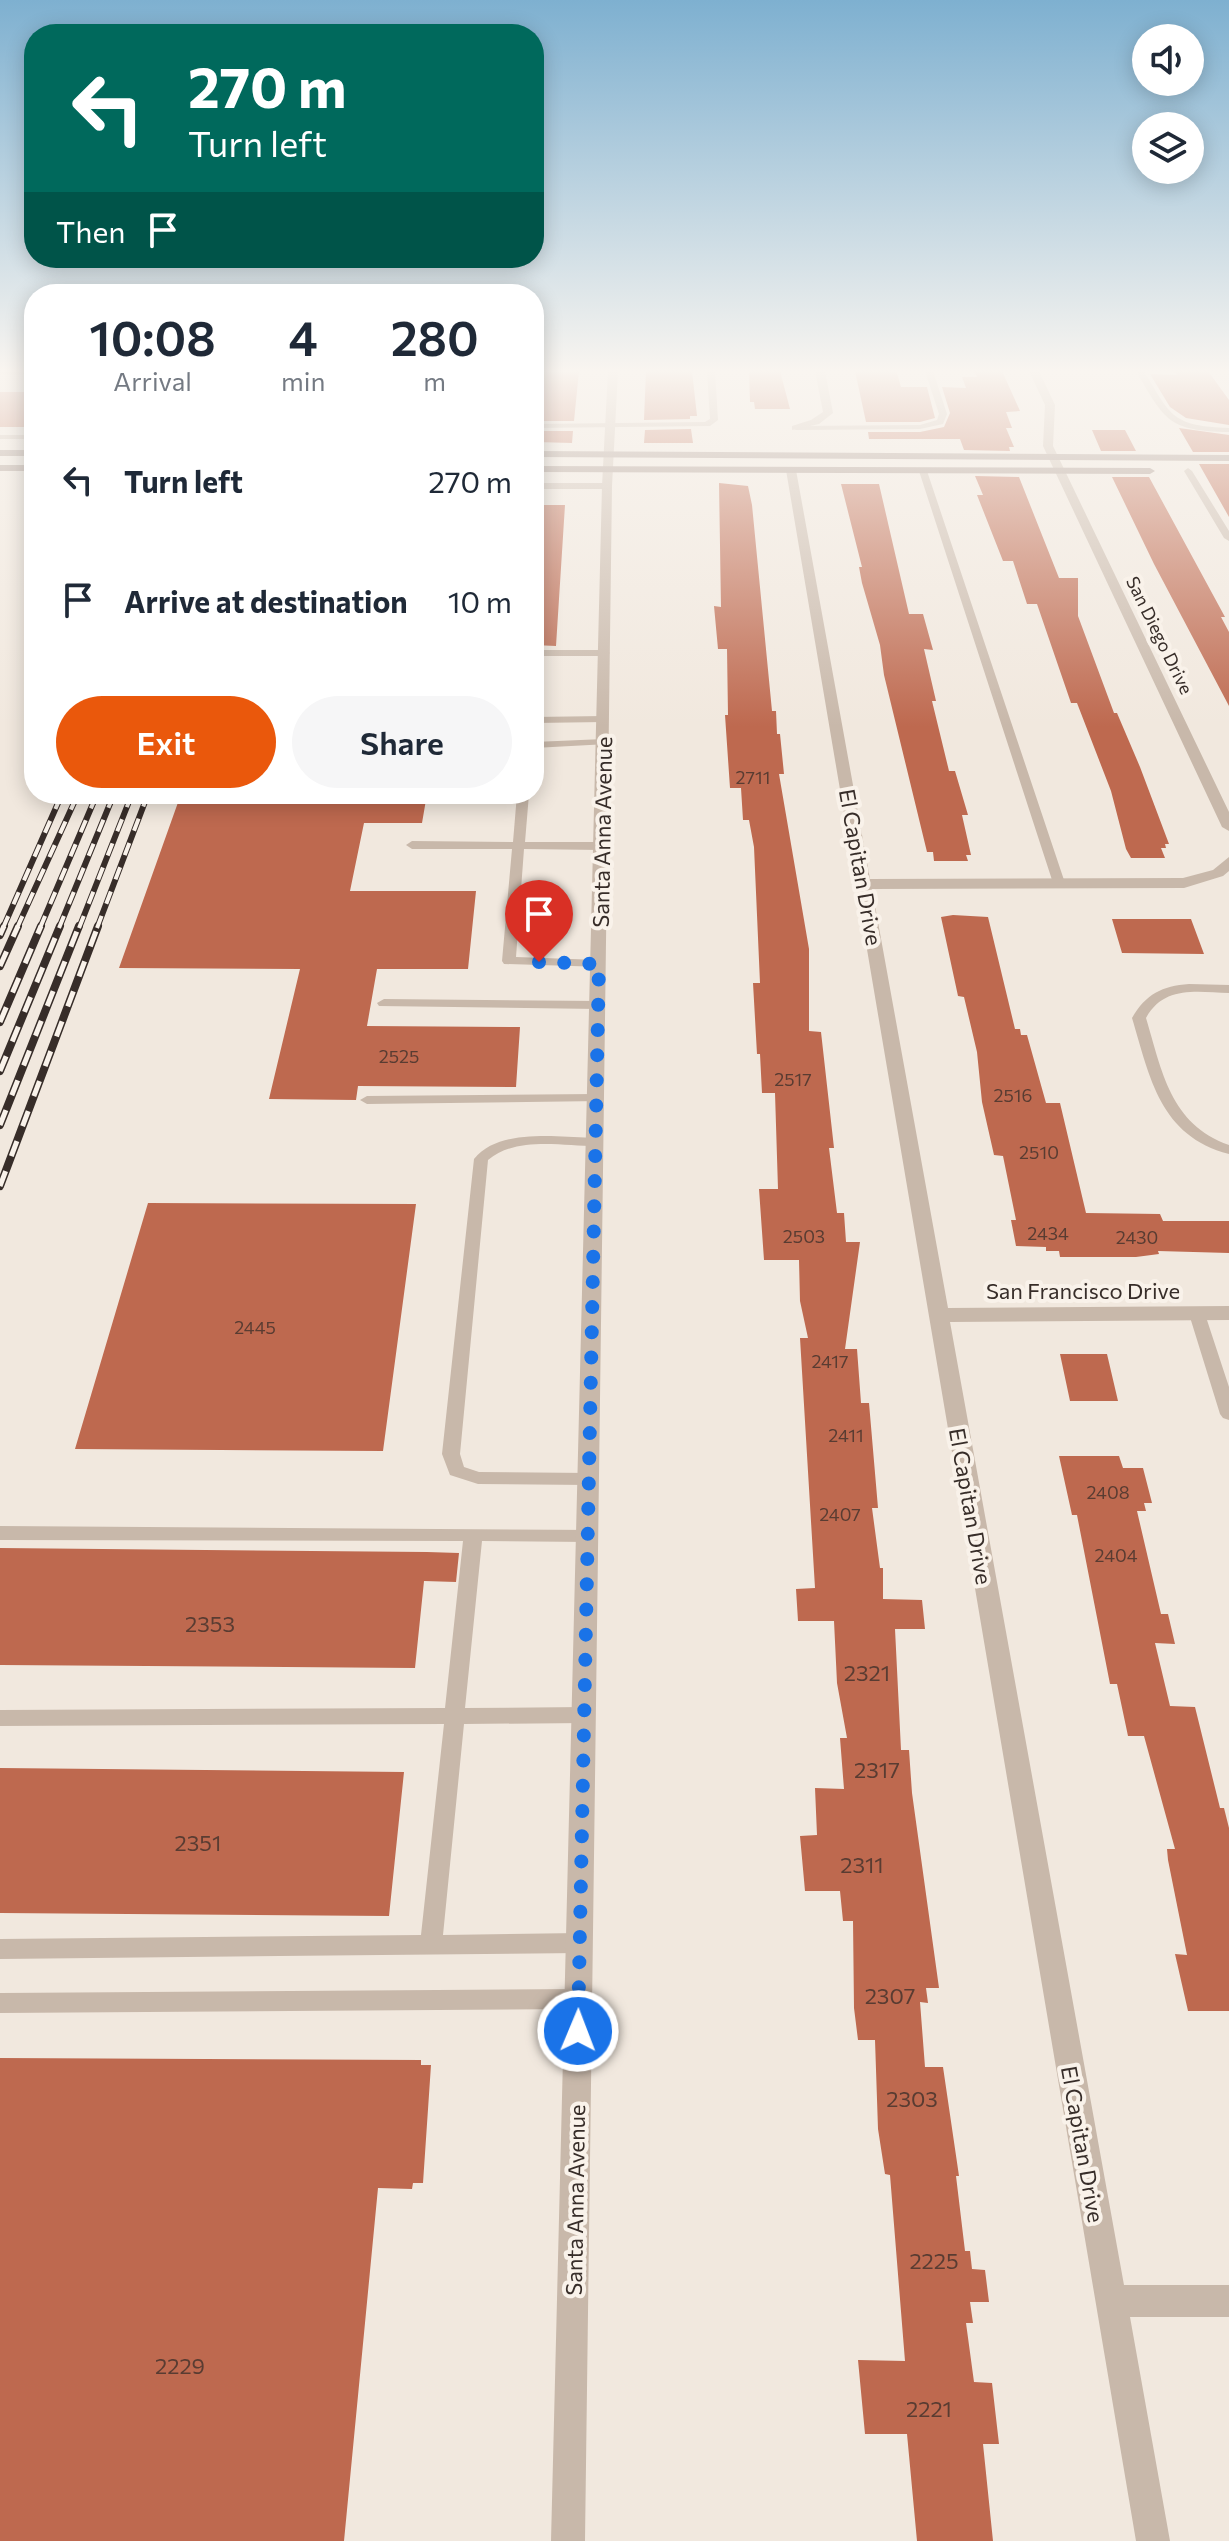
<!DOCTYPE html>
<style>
body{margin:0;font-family:Commissioner,sans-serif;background:#f6f6f7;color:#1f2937;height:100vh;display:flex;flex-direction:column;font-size:30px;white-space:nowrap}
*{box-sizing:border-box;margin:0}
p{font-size:26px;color:#747a83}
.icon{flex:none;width:44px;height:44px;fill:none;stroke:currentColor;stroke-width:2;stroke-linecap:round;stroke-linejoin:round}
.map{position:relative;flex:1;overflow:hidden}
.details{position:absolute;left:24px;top:284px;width:520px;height:520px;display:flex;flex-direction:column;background:#fff;border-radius:32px;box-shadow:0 4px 20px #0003}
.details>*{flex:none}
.guide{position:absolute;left:24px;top:24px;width:520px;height:244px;border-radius:32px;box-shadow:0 4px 20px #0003;background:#00695c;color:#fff;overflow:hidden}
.fabs{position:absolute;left:1132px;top:24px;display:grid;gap:16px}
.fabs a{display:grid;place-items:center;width:72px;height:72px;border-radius:50%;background:#fff;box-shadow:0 4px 20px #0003;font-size:40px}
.pin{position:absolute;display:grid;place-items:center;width:68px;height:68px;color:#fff;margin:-82px -34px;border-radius:50% 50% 50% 0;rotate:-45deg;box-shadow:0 0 8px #0007}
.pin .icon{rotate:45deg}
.me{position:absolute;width:88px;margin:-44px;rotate:1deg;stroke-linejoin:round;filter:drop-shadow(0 0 6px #0008)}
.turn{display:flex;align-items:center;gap:28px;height:168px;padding:0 32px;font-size:36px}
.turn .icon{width:104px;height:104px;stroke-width:2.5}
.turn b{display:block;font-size:56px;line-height:68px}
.then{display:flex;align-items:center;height:76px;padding:0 32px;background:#0003;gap:16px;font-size:30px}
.eta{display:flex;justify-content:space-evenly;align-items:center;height:136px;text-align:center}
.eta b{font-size:48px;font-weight:600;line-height:56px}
.primary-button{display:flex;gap:16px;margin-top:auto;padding:16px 32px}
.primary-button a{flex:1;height:92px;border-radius:48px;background:#ea580c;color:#fff;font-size:32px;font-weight:600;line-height:92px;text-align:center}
.primary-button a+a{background:#f6f6f7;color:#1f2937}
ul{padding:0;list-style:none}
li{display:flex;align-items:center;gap:24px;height:120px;padding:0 32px}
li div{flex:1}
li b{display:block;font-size:30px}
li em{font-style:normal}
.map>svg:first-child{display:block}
.building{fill:#be694f}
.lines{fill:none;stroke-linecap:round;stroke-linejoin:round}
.lane{fill:#c8b8aa;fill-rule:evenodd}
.street{fill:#c8b8aa;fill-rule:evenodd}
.secondary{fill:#9c877c;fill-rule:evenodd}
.rail-far1-casing{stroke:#372d29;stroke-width:6}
.rail-casing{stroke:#372d29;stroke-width:8}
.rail-far1{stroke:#f9f2ea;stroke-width:4;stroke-dasharray:13;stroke-linecap:butt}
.rail{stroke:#f9f2ea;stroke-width:5;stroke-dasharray:16;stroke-linecap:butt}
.route{stroke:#1a73e8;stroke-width:14;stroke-dasharray:0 25.2}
.labels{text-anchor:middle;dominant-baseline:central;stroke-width:8;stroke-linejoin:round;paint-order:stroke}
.far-street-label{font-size:18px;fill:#372d29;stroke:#f9f2ea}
.number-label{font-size:18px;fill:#593c32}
.street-label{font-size:22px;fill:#372d29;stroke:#f9f2ea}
.near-number-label{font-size:22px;fill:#593c32}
</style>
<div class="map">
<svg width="1229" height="2541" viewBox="0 0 1229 2541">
<rect width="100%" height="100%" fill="#f1e8de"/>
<path class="building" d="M579 371 574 421H534V387H538V372Z
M646 371H692L697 416H690V419L644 420Z
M749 371H780L790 409H755L754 402H750Z
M855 371H889L897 373 901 387H927L935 418 920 422H866Z
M974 371H1002L1020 411 1006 412 1012 428H1006L1014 447H1009L1010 451 964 450 960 439H869L868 432H920L944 427 950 413 942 387 966 388 962 377H977Z
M1174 371H1208L1229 400V425L1186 418 1170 407 1150 374 1177 375Z
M0 392H34V427H0Z
M1179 428 1229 435V452H1193Z
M691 429 693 443H644L645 430Z
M1092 430H1125L1136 451H1101Z
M534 431H573L572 443 536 442Z
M1199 464H1229V517Z
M975 476 1019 477 1059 578H1078V616L1114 713H1117L1140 767 1169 844H1165L1166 848H1161L1165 858H1131L1126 849 1111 791 1077 703H1071L1037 604H1027L1013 561H1003L977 495H983Z
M1112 477H1149L1225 617H1221L1229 632V706L1154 564Z
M719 483 748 486 752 505 772 711H776L777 734H780L784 774H779L809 949V1031L821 1032 834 1148H829L837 1213H844L846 1242H860L845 1349H857L861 1403H869L878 1508H872L880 1568H883V1599L922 1600 925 1629H895L901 1750H909L912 1793 939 1988H926L928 2003 920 2002 925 2067H943L959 2176H956L965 2251H970L972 2269 985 2270 989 2302H970L973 2323H966L974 2382 992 2383 999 2444H983L993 2541H917L907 2434H865L858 2360 905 2361 890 2175 885 2174 878 2129 875 2040H858L854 2008 853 1921H843L840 1891H805L800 1836 817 1835 815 1788 844 1789 840 1738H847L837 1683 834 1621H798L796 1589 815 1588 800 1338H808L800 1301 799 1260H764L759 1189H778L775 1093H762L760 1054H757L753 983H760L754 847 749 820H743L741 788H730L725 715H728L727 649H718L714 606 721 607Z
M841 484H879L909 614H923L933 650 924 649 936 701H932L949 771H955L968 815H962L971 855H966L968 861H934L933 852H927L884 675 880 645 862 583 859 567H862Z
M534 505H565L556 646 534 645Z
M181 794H427L422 823H364L350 891H476L468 969H377L367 1026 520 1027 516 1087 358 1086 356 1100 269 1099 300 969 119 968Z
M953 915 988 917 1015 1029H1020L1021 1035H1027L1046 1103H1060L1086 1213 1160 1214 1163 1221H1229V1253L1158 1251 1159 1254 1136 1257H1060L1059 1251H1046V1247L1016 1246 1011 1220H1016L1003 1156 994 1155 982 1102 977 1052 964 997 958 996 941 917Z
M1112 919H1191L1204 954 1122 953Z
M148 1203 416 1204 383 1451 75 1449Z
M1060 1354H1107L1118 1401H1070Z
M1059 1456H1119L1123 1468H1143L1152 1503H1144L1146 1511H1137L1161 1614H1168L1175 1644 1155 1643 1170 1706 1195 1707 1220 1808H1224L1229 1828V2011H1188L1175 1954 1187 1955 1168 1860 1167 1849H1175L1144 1736H1128L1117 1684H1110L1077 1515H1072Z
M0 1548 427 1552 459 1553 456 1582 424 1581 415 1668 0 1665Z
M0 1768 404 1772 389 1916 0 1913Z
M0 2058 421 2060V2065H431L423 2183H413L412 2189 378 2188 344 2541H0Z"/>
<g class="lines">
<path class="lane" d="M0 371H34V375L0 374Z
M707 371H715L718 420 710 426 534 428V424L705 422 710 419Z
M925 371H933L947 414 943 424 920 429 796 430 792 428 796 426 920 425 937 420 939 414Z
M1136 371H1144C1171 417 1173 426 1229 428V432C1169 431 1165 421 1136 371Z
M0 435H34V439H0Z
M923 468 927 471 1065 883 1063 886 1059 887 1053 883 919 471Z
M1188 468 1192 471 1229 531V541L1224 538 1184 471Z
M534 483H607L611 486 607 489H534Z
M534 650H605L610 653 605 656H534Z
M534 717 604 716 609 719 604 722 534 723Z
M604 739 610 742 608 744 534 748V742Z
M517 794H529L525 842H601L607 846 601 850 524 849 516 957 599 960 604 961V967L504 964 502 961 512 849H412L406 845 412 841 513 842Z
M1189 984 1229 985V993C1197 992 1164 985 1146 1018 1162 1071 1170 1124 1229 1145V1154C1160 1136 1150 1078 1132 1018 1146 994 1162 986 1189 984Z
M384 999 598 1001 605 1005 598 1009 379 1006 377 1003Z
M596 1094 603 1098 601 1101 367 1104 360 1100 367 1096Z
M551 1136 596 1138 603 1142 596 1146C562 1146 516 1136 488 1160L460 1454 464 1467 479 1472 589 1473 595 1475 598 1479 595 1483 589 1485 478 1484 450 1475 442 1454 474 1159C492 1137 524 1136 551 1136Z
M1197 1309 1205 1314 1229 1387V1420L1223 1418 1220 1414 1189 1314Z
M0 1526 595 1530 597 1535 595 1540 588 1542 482 1541 465 1708 585 1707 592 1709 595 1715 592 1721 585 1723 464 1724 443 1935 580 1933 588 1936 591 1943 588 1950 580 1953 0 1959V1939L421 1935 444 1724 0 1726V1710L445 1708 463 1541 0 1540Z
M579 1989 587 1992 590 1999 587 2006 579 2009 0 2013V1993Z"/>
<path class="street" d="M608 371H618L612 486 585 2541H551L602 486Z
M815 371H825L833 413 819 424 792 430V426L811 420 823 412Z
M1029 371H1039L1055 405 1053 446 1229 812V831L1222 827 1043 446 1045 405Z
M791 467 796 470 870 879 1183 878 1213 870 1229 857V871L1223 876 1184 888 872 889 948 1308 1229 1306V1320L950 1322 1124 2285H1229V2317H1130L1170 2541H1136L786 470Z"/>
<path class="secondary" d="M0 450H34V456H0Z
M534 451 1229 455V461L534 457Z
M0 465H34V471H0Z
M534 466 1150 468 1155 471 1150 474 534 472Z"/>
<g class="rail-far1-casing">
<path id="rail-far1" d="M3 928 62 794
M17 928 78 794
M40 928 97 794
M59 928 114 794
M79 928 132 794
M97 928 148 794"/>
</g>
<g class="rail-casing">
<path id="rail" d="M0 935 4 926
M0 966 18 926
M0 1022 41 926
M0 1071 60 926
M0 1125 79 926
M0 1186 98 926"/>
</g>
<use href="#rail-far1" class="rail-far1"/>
<use href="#rail" class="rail"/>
</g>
<linearGradient id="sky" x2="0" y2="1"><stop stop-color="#7eb0d0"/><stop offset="0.51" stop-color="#f9f5f0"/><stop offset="1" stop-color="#f9f5f0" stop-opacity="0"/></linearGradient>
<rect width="1229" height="727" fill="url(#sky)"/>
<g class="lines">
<path class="route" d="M539 962 599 964 578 2031"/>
</g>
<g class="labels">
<g class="far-street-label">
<text transform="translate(1160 635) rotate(64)">San Diego Drive</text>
</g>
<g class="number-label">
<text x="753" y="777">2711</text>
<text x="399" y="1056">2525</text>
<text x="793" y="1079">2517</text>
<text x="1013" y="1095">2516</text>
<text x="1039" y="1152">2510</text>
<text x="1048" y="1233">2434</text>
<text x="804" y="1236">2503</text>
<text x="1137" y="1237">2430</text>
<text x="255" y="1327">2445</text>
<text x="830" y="1361">2417</text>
<text x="846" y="1435">2411</text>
<text x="1108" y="1492">2408</text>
<text x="840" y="1514">2407</text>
<text x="1116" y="1555">2404</text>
</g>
<g class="street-label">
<text transform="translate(602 832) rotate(-89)">Santa Anna Avenue</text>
<text transform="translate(861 867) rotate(80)">El Capitan Drive</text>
<text x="1083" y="1290">San Francisco Drive</text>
<text transform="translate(971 1506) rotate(80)">El Capitan Drive</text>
<text transform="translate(1083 2144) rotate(80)">El Capitan Drive</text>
<text transform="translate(575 2200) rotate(-89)">Santa Anna Avenue</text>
</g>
<g class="near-number-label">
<text x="210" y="1623">2353</text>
<text x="867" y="1672">2321</text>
<text x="877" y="1769">2317</text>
<text x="198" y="1842">2351</text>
<text x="862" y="1864">2311</text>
<text x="890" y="1995">2307</text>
<text x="912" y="2098">2303</text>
<text x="934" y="2260">2225</text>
<text x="180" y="2365">2229</text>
<text x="929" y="2408">2221</text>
</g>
</g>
</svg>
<div class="fabs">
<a><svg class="icon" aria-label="sound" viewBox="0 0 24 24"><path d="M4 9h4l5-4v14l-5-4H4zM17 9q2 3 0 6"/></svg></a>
<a><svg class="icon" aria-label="layers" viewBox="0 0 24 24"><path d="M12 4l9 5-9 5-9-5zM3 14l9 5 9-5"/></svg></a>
</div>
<div class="pin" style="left:539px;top:962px;background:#d93025"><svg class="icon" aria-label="arrive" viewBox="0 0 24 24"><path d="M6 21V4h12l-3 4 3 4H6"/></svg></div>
<svg class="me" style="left:578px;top:2031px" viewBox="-20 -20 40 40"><circle r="17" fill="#1a73e8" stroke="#fff" stroke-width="3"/><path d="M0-11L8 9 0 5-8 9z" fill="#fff"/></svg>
<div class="guide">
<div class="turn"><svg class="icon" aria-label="left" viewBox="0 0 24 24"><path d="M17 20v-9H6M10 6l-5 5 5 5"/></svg><div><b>270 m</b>Turn left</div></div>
<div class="then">Then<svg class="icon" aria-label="arrive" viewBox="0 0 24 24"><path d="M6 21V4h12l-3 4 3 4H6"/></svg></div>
</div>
<section class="details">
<div class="eta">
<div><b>10:08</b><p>Arrival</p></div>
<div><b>4</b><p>min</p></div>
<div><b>280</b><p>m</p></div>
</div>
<ul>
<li><svg class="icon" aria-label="left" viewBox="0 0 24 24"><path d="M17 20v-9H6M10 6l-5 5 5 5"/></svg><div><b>Turn left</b></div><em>270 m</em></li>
<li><svg class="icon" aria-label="arrive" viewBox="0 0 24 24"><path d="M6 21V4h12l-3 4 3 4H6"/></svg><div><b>Arrive at destination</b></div><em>10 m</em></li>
</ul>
<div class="primary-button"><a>Exit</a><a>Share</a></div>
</section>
</div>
